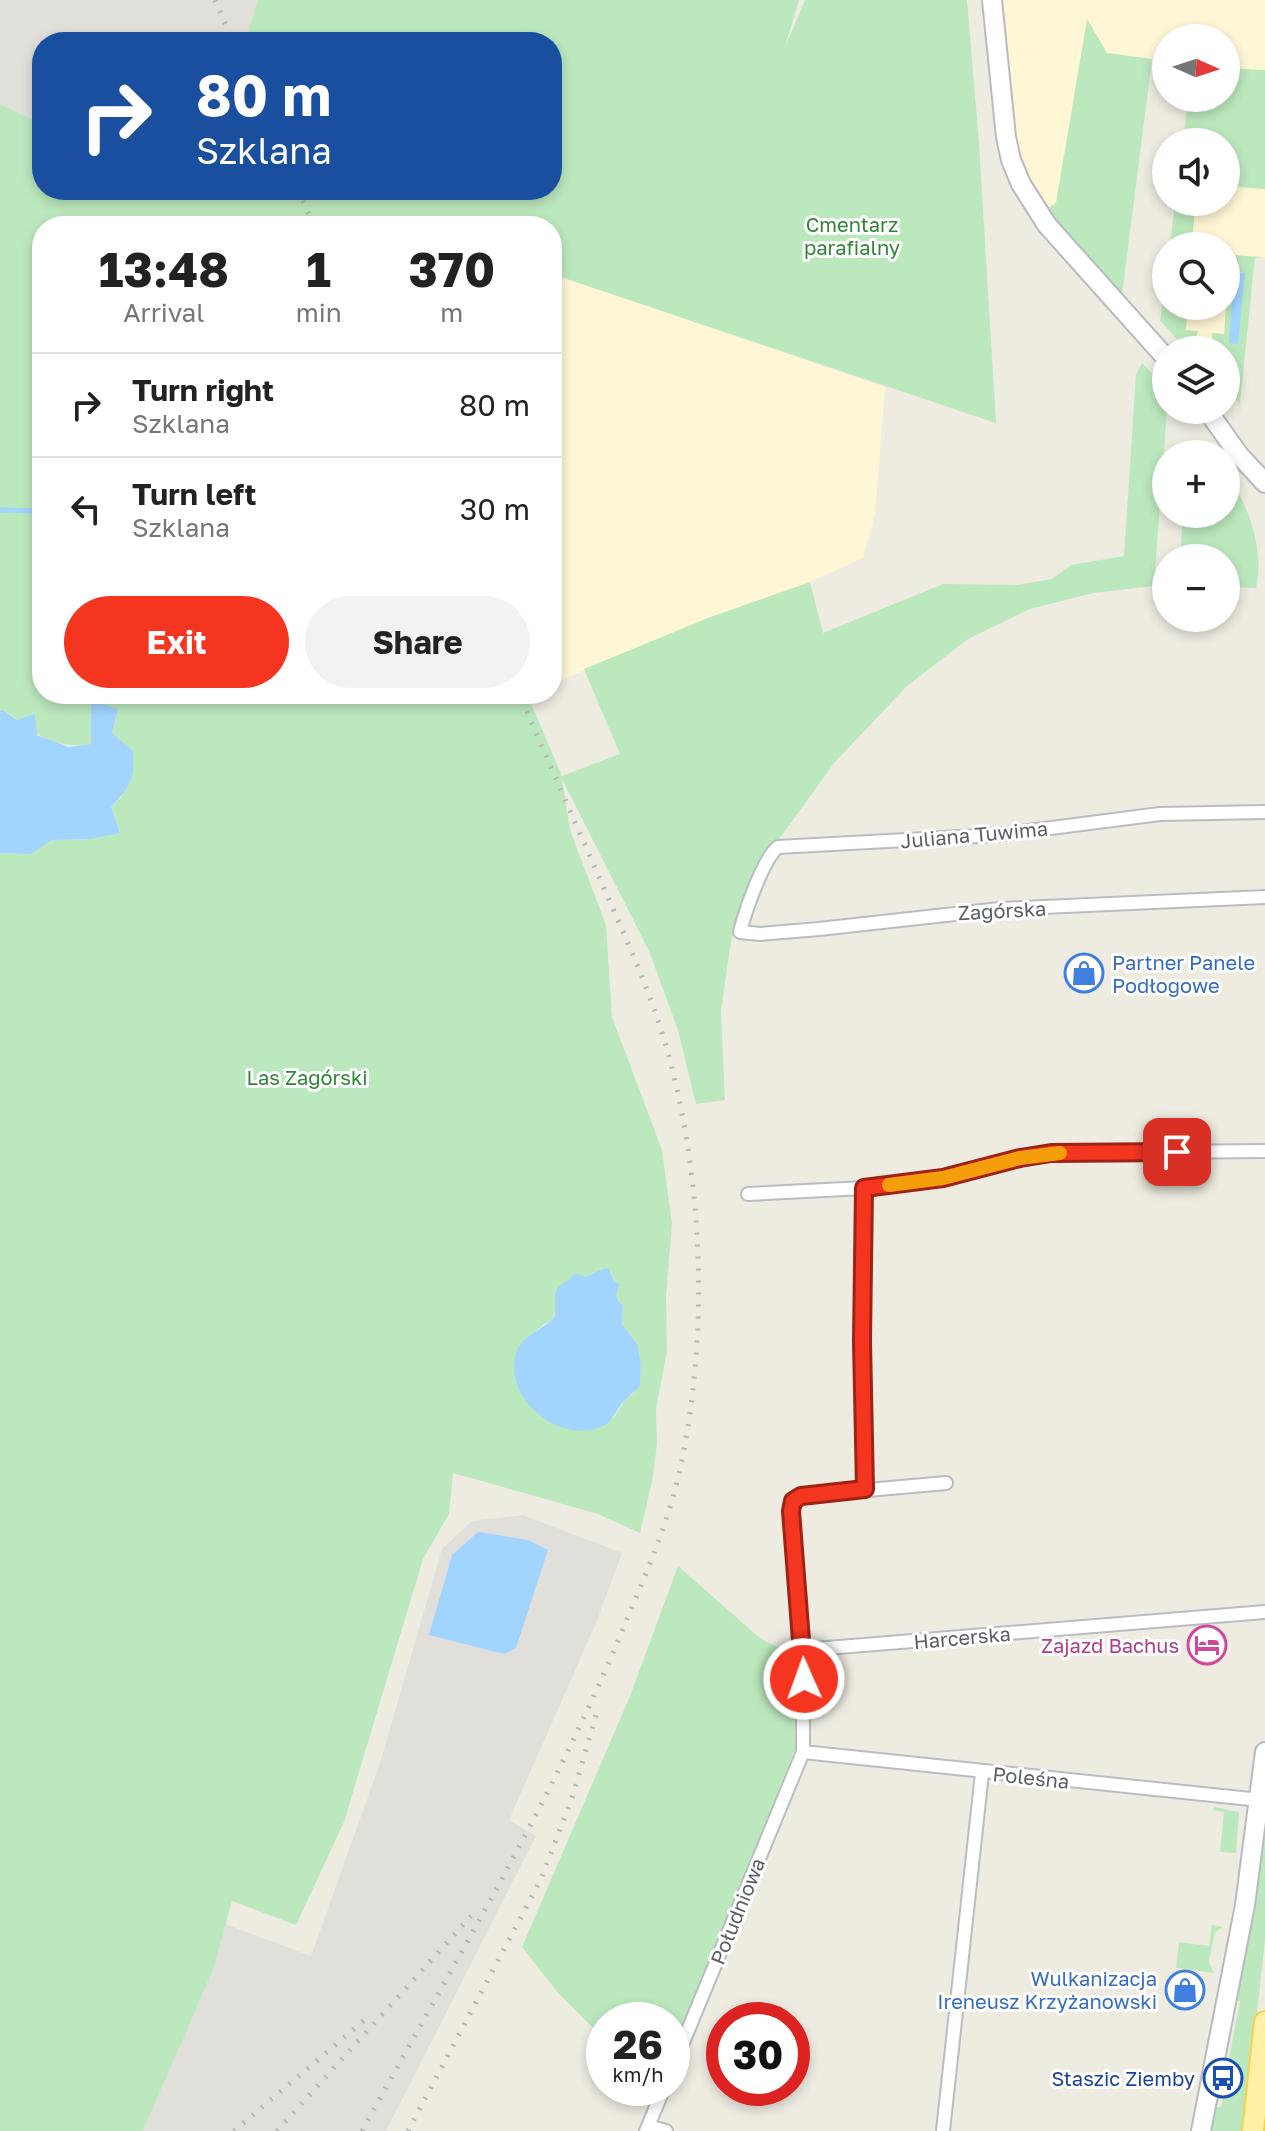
<!DOCTYPE html>
<meta charset="utf-8">
<style>
body{margin:0;font-family:"Golos Text",sans-serif;background:#f2f2f2;color:#222;height:100vh;display:flex;flex-direction:column;font-size:30px;white-space:nowrap}
*{box-sizing:border-box;margin:0}
p{font-size:26px;color:#767676}
.icon{flex:none;width:44px;height:44px;fill:none;stroke:currentColor;stroke-width:2;stroke-linecap:round;stroke-linejoin:round}
.map{position:relative;flex:1;overflow:hidden}
.side{position:absolute;left:32px;top:216px;width:530px;height:488px;display:flex;flex-direction:column;background:#fff;border-radius:32px;box-shadow:0 4px 12px #0003}
.side>*{flex:none}
.banner{position:absolute;left:32px;top:32px;width:530px;height:168px;border-radius:32px;box-shadow:0 4px 12px #0003;background:#1a4fa0;color:#fff;overflow:hidden}
.needle{width:52px;rotate:93deg}
.buttons{position:absolute;left:1152px;top:24px;display:grid;gap:16px}
.buttons a{display:grid;place-items:center;width:88px;height:88px;border-radius:50%;background:#fff;box-shadow:0 4px 12px #0003;font-size:40px}
.speed{position:absolute;left:586px;top:2002px;display:flex;gap:16px;font-size:40px;font-weight:700;text-align:center}
.speed>*{display:grid;place-content:center;width:104px;height:104px;border-radius:50%;background:#fff;box-shadow:0 4px 12px #0003;line-height:1}
.speed small{font-size:20px;font-weight:400}
.speed .limit{border:12px solid #d22;background:#fff;color:#111}
.pin{position:absolute;display:grid;place-items:center;width:68px;height:68px;color:#fff;margin:-34px;border-radius:16px;box-shadow:0 4px 12px #0006}
.me{position:absolute;width:88px;margin:-44px;rotate:358deg;stroke-linejoin:round;filter:drop-shadow(0 0 6px #0008)}
.turn{display:flex;align-items:center;gap:28px;height:168px;padding:0 32px;font-size:36px}
.turn .icon{width:104px;height:104px;stroke-width:2.5}
.turn b{display:block;font-size:56px;line-height:68px}
.eta{display:flex;justify-content:space-evenly;align-items:center;height:136px;text-align:center}
.eta b{font-size:48px;font-weight:700;line-height:56px}
.action{display:flex;gap:16px;margin-top:auto;padding:16px 32px}
.action a{flex:1;height:92px;border-radius:48px;background:#f43621;color:#fff;font-size:32px;font-weight:700;line-height:92px;text-align:center}
.action a+a{background:#f2f2f2;color:#222}
ul{padding:0;list-style:none}
li{display:flex;align-items:center;gap:24px;height:104px;padding:0 32px;border-top:2px solid #e0e0e0}
li div{flex:1}
li b{display:block;font-size:30px}
li em{font-style:normal}
.map>svg:first-child{display:block}
.commercial{fill:#fff6d6}
.industrial{fill:#e1dfd9}
.green{fill:#bce8bd;fill-rule:evenodd}
.water{fill:#a1d4ff}
.lines{fill:none;stroke-linecap:round;stroke-linejoin:round}
.stream{stroke:#a1d4ff;stroke-width:5}
.street-casing{stroke:#b9bcc2;stroke-width:16}
.secondary-casing{stroke:#b7bbc1;stroke-width:22}
.primary-casing{stroke:#face4e;stroke-width:24}
.street{stroke:#fff;stroke-width:12}
.secondary{stroke:#fff;stroke-width:18}
.primary{stroke:#fff2a6;stroke-width:20}
.rail{stroke:#b5b6b7;stroke-width:5;stroke-dasharray:2 10;stroke-linecap:butt}
.route-casing{stroke:#9f2315;stroke-width:20}
.route{stroke:#f43621;stroke-width:14}
.slow{stroke:#f59e0b;stroke-width:14}
.labels{text-anchor:middle;dominant-baseline:central;stroke-width:6;stroke-linejoin:round;paint-order:stroke}
.park-label{font-size:20px;fill:#2f8635;stroke:#fff}
.street-label{font-size:20px;fill:#5a5e64;stroke:#fff}
.shop-label{font-size:20px;fill:#366cbe;stroke:#fff;text-anchor:start}
.hotel-label{font-size:20px;fill:#b23c85;stroke:#fff;text-anchor:end}
.transit-label{font-size:20px;fill:#164399;stroke:#fff;text-anchor:end}
</style>
<div class="map">
<svg width="1265" height="2131" viewBox="0 0 1265 2131">
<rect width="100%" height="100%" fill="#eeece1"/>
<path class="commercial" d="M1001 0H1265V258H1255L1240 404 1226 389V350H1188L1160 321 1166 276V306H1226V246H1170L1175 202H1226V142H1183L1188 98H1226V38H1166V61L1107 53 1088 20 1056 203 1046 209 1022 164 1012 118Z
M552 274 885 387 875 515 863 558 810 582 708 618 552 684Z"/>
<path class="industrial" d="M0 0H258L245 42H42V124L0 104Z
M523 1515 622 1553 596 1623 509 1820 536 1836 386 2131H143L213 1970 225 1924 311 1956 380 1763 442 1549 472 1521Z"/>
<path class="green" d="M258 0H799L784 50 805 0H967L979 143 996 423 552 274V226H42V694H527L562 776 620 754 584 669 708 618 810 582 823 633 943 584 1016 585 1052 579 1071 565 1124 556 1136 374 1142 363 1166 388 1167 410 1154 586 1093 593 1030 609 968 639 907 686 835 762 782 835 747 892 731 941 721 1011 725 1100 696 1104 678 1030 649 951 562 779 570 830 606 925 612 1017 662 1150 672 1224 666 1296 667 1351 656 1409 657 1444 652 1482 640 1533 598 1514 453 1473 449 1514 423 1559 344 1822 296 1925 232 1901 213 1970 143 2131H0V853L31 854 52 840 91 839 120 832 111 807 122 796 132 751 112 733 118 709 92 744C51 750 35 732 4 710L0 711V104L42 124V190H552V42H245ZM605 1268 610 1270 614 1281 618 1283C616 1291 614 1300 623 1305L622 1324 637 1344 641 1362 640 1386 633 1394 628 1395 613 1419 519 1346 544 1324 552 1321 555 1311 585 1277Z
M1087 19 1107 53 1152 59 1122 295 1069 238 1046 209 1056 203Z
M1226 68 1265 70V189L1226 186V142H1183L1188 98H1226Z
M1175 202 1195 203 1192 246H1170Z
M1231 255 1265 257 1255 258 1240 404 1226 389V350H1215L1217 347 1213 342 1212 333 1224 334 1229 269 1226 268V256Z
M1166 276V306H1188L1186 330 1198 331 1196 338 1185 347 1160 321Z
M1226 472C1248 504 1265 550 1256 588L1226 587V558H1180L1183 514H1226Z
M678 1566 761 1639 793 1654 795 1749 672 2059V2020H604V2039L558 1993 522 1947 630 1696Z
M1214 1807 1239 1812 1236 1853 1220 1852 1224 1812 1213 1810Z
M1265 1823V1940L1244 2131H1210L1215 2107H1221L1226 2084H1229L1230 2071 1227 2070 1240 2001 1235 2000Z
M1212 1925 1223 1927 1215 1932 1209 1962 1214 1973 1176 1968 1179 1942 1209 1946Z"/>
<path class="water" d="M1234 273H1245L1238 344 1229 343Z
M91 700 118 709 112 733 133 751C135 779 130 787 111 807L120 833 91 839 52 840 31 854 0 853V711L3 710 17 720 35 714 37 735 69 747 91 744Z
M605 1268 609 1269 614 1281 620 1284C616 1292 614 1300 623 1305L622 1324 637 1344 641 1362 640 1386C636 1392 631 1393 627 1398 617 1406 615 1420 603 1426 558 1446 498 1395 518 1348 523 1338 542 1328 551 1321 559 1315 553 1301 556 1292 558 1284 568 1282 573 1275L578 1274 585 1277Z
M478 1532 528 1540 548 1550 516 1648 504 1654 429 1635 452 1555Z"/>
<g class="lines">
<path class="stream" d="M0 510 42 511"/>
<g class="street-casing">
<path id="street" d="M1265 812 1160 814 997 835 778 847C763 859 745 912 740 932L760 934 819 929 1000 909 1265 897
M864 1188 862 1341 865 1489
M748 1194 864 1188 925 1181 1051 1153 1265 1151
M803 1650 1265 1612
M803 1752 1260 1800
M672 2069 803 1752V1650L791 1511 793 1501 801 1496 946 1483
M648 2126 666 2131
M646 2131 664 2088
M943 2131 982 1773"/>
</g>
<g class="secondary-casing">
<path id="secondary" d="M992 0 1006 137 1011 160 1021 184 1047 225 1166 358
M1207 410 1239 455 1265 483
M1201 2131 1245 1905 1265 1752"/>
</g>
<g class="primary-casing">
<path id="primary" d="M1253 2131 1265 2022"/>
</g>
<use href="#street" class="street"/>
<use href="#secondary" class="secondary"/>
<use href="#primary" class="primary"/>
<path class="rail" d="M215 0 233 42
M298 190 314 226
M234 2131 367 2018
M277 2131 471 1916
M362 2131C451 1968 549 1807 620 1636 644 1578 670 1521 682 1460 708 1329 703 1189 670 1060 654 1000 628 943 603 886 575 822 547 758 519 694
M408 2131 541 1879 572 1798 596 1715"/>
</g>
<g class="lines">
<g class="route-casing">
<path id="route" d="M804 1679 791 1511 793 1501 801 1496 865 1489 862 1341 864 1188 943 1178 1020 1158 1051 1153 1177 1152"/>
</g>
<use href="#route" class="route"/>
<path class="slow" d="M889 1185 943 1178 1020 1158 1060 1153"/>
</g>
<defs>
<g id="shop-ring" transform="scale(2)"><circle r="9.5" fill="#fff" stroke="#3f7fe0" stroke-width="1.5"/><path d="M-5-2.5h2.3a2.7 3.5 0 0 1 5.4 0H5L5.5 6h-11ZM-1.5-2.5h3a1.5 2.3 0 0 0-3 0Z" fill="#3f7fe0"/></g>
<g id="hotel-ring" transform="scale(2)"><circle r="9.5" fill="#fff" stroke="#d1479c" stroke-width="1.5"/><path d="M-6-4.5h1.5V1H6V5H4.5V3h-9V5H-6ZM-4 0a1.8 1.8 0 1 1 3.6 0ZM.5 0V-2.5h3Q6-2.5 6 0Z" fill="#d1479c"/></g>
<g id="bus-ring" transform="scale(2)"><circle r="9.5" fill="#fff" stroke="#1a4fb4" stroke-width="1.5"/><path d="M-5-6H5V4H4V6H2V4H-2V6H-4V4H-5ZM-3.5-4V0h7V-4ZM-3.5 1.2v1.5H-2V1.2ZM2 1.2v1.5H3.5V1.2Z" fill="#1a4fb4"/></g>
</defs>
<g fill-rule="evenodd">
<use href="#shop-ring" x="1084" y="973"/>
<use href="#hotel-ring" x="1207" y="1645"/>
<use href="#shop-ring" x="1185" y="1990"/>
<use href="#bus-ring" x="1223" y="2078"/>
</g>
<g class="labels">
<g class="park-label">
<text x="852" y="224">Cmentarz<tspan x="852" dy="23">parafialny</tspan></text>
<text x="307" y="1077">Las Zagórski</text>
</g>
<g class="street-label">
<text transform="translate(974 834) rotate(-5)">Juliana Tuwima</text>
<text transform="translate(1002 910) rotate(-3)">Zagórska</text>
<text transform="translate(962 1637) rotate(-5)">Harcerska</text>
<text transform="translate(1031 1777) rotate(6)">Poleśna</text>
<text transform="translate(737 1911) rotate(-68)">Południowa</text>
</g>
<g class="shop-label">
<text x="1112" y="962">Partner Panele<tspan x="1112" dy="23">Podłogowe</tspan></text>
<text x="1157" y="1978" text-anchor="end">Wulkanizacja<tspan x="1157" dy="23">Ireneusz Krzyżanowski</tspan></text>
</g>
<g class="hotel-label">
<text x="1179" y="1645">Zajazd Bachus</text>
</g>
<g class="transit-label">
<text x="1195" y="2078">Staszic Ziemby</text>
</g>
</g>
</svg>
<div class="buttons">
<a><svg class="needle" viewBox="-14 -14 28 28"><path d="M0-13l5 13h-10z" fill="#e53935"/><path d="M0 13l5-13h-10z" fill="#767676"/></svg></a>
<a><svg class="icon" aria-label="sound" viewBox="0 0 24 24"><path d="M4 9h4l5-4v14l-5-4H4zM17 9q2 3 0 6"/></svg></a>
<a><svg class="icon" aria-label="search" viewBox="0 0 24 24"><circle cx="10" cy="10" r="6"/><path d="M15 15l6 6"/></svg></a>
<a><svg class="icon" aria-label="layers" viewBox="0 0 24 24"><path d="M12 4l9 5-9 5-9-5zM3 14l9 5 9-5"/></svg></a>
<a>+</a>
<a>−</a>
</div>
<div class="speed"><div>26<small>km/h</small></div><div class="limit">30</div></div>
<div class="pin" style="left:1177px;top:1152px;background:#d93025"><svg class="icon" aria-label="arrive" viewBox="0 0 24 24"><path d="M6 21V4h12l-3 4 3 4H6"/></svg></div>
<svg class="me" style="left:804px;top:1679px" viewBox="-20 -20 40 40"><circle r="17" fill="#f43621" stroke="#fff" stroke-width="3"/><path d="M0-11L8 9 0 5-8 9z" fill="#fff"/></svg>
<div class="banner">
<div class="turn"><svg class="icon" aria-label="right" viewBox="0 0 24 24"><path d="M7 20v-9h11M14 6l5 5-5 5"/></svg><div><b>80 m</b>Szklana</div></div>
</div>
<section class="side">
<div class="eta">
<div><b>13:48</b><p>Arrival</p></div>
<div><b>1</b><p>min</p></div>
<div><b>370</b><p>m</p></div>
</div>
<ul>
<li><svg class="icon" aria-label="right" viewBox="0 0 24 24"><path d="M7 20v-9h11M14 6l5 5-5 5"/></svg><div><b>Turn right</b><p>Szklana</p></div><em>80 m</em></li>
<li><svg class="icon" aria-label="left" viewBox="0 0 24 24"><path d="M17 20v-9H6M10 6l-5 5 5 5"/></svg><div><b>Turn left</b><p>Szklana</p></div><em>30 m</em></li>
</ul>
<div class="action"><a>Exit</a><a>Share</a></div>
</section>
</div>
